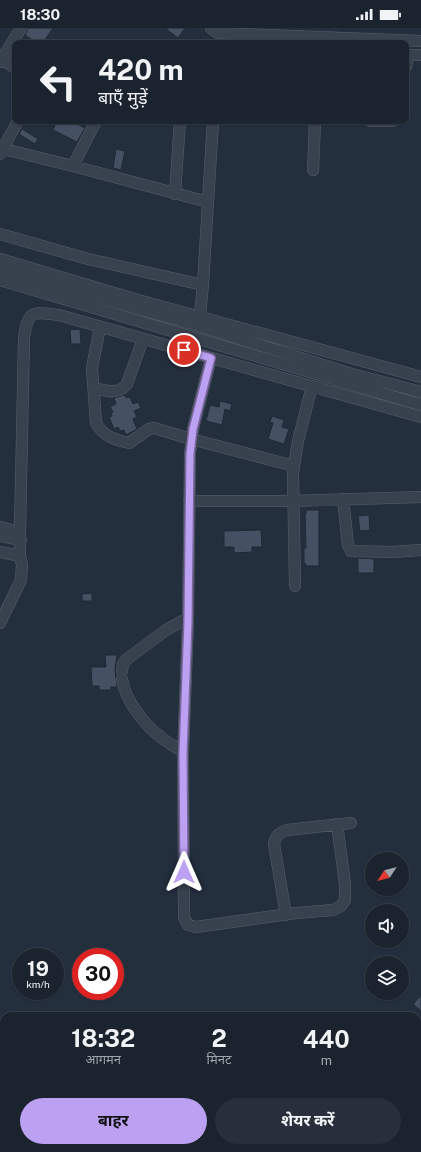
<!DOCTYPE html>
<html lang="hi">
<meta charset="utf-8">
<style>
body{margin:0;font-family:"Public Sans","Noto Sans Devanagari",sans-serif;background:#282f3a;color:#f1f3f6;height:100vh;display:flex;flex-direction:column;font-size:15px;white-space:nowrap}
*{box-sizing:border-box;margin:0}
p{font-size:13px;color:#a0a4aa}
.icon{flex:none;width:22px;height:22px;fill:none;stroke:currentColor;stroke-width:2;stroke-linecap:round;stroke-linejoin:round}
.map{position:relative;flex:1;overflow:hidden}
.details{position:absolute;left:0px;top:984px;width:421px;height:140px;display:flex;flex-direction:column;background:#1b232e;border-radius:12px 12px 0 0;box-shadow:0 1px 3px #0004,0 0 0 1px #39404a}
.details>*{flex:none}
.top-card{position:absolute;left:12px;top:12px;width:397px;height:84px;border-radius:8px;box-shadow:0 1px 3px #0004,0 0 0 1px #39404a;background:#1b232e;color:#f1f3f6;overflow:hidden}
.needle{width:26px;rotate:234deg}
.fabs{position:absolute;left:365px;top:824px;display:grid;gap:8px}
.fabs a{display:grid;place-items:center;width:44px;height:44px;border-radius:50%;background:#1b232e;box-shadow:0 1px 3px #0004,0 0 0 1px #39404a;font-size:20px}
.speed{position:absolute;left:12px;top:920px;display:flex;gap:8px;font-size:20px;font-weight:700;text-align:center}
.speed>*{display:grid;place-content:center;width:52px;height:52px;border-radius:50%;background:#1b232e;box-shadow:0 1px 3px #0004,0 0 0 1px #39404a;line-height:1}
.speed small{font-size:10px;font-weight:400}
.speed .limit{border:6px solid #d22;background:#fff;color:#111}
.pin{position:absolute;display:grid;place-items:center;width:34px;height:34px;color:#fff;margin:-17px;border:2px solid #fff;border-radius:50%;box-shadow:0 1px 4px #0007}
.me{position:absolute;width:44px;margin:-22px;rotate:0deg;stroke-linejoin:round;filter:drop-shadow(0 0 3px #0008)}
.turn{display:flex;align-items:center;gap:14px;height:84px;padding:0 20px;font-size:18px}
.turn .icon{width:52px;height:52px;stroke-width:2.5}
.turn b{display:block;font-size:28px;line-height:34px}
.eta{display:flex;justify-content:space-evenly;align-items:center;height:68px;text-align:center}
.eta b{font-size:24px;font-weight:700;line-height:28px}
.action{display:flex;gap:8px;margin-top:auto;padding:8px 20px}
.action a{flex:1;height:46px;border-radius:24px;background:#bca0f2;color:#111;font-size:16px;font-weight:700;line-height:46px;text-align:center}
.action a+a{background:#282f3a;color:#f1f3f6}
.status{display:flex;justify-content:space-between;align-items:center;height:28px;padding:0 20px;background:#1b232e;direction:ltr}
.status svg{height:11px;fill:currentColor}
.map>svg:first-child{display:block}
.building{fill:#455162;stroke:#1f2835}
.lines{fill:none;stroke-linecap:round;stroke-linejoin:round}
.minor-casing{stroke:#565f6c;stroke-width:12}
.minor{stroke:#38414e;stroke-width:11}
.route-casing{stroke:#7a689d;stroke-width:10}
.route{stroke:#bca0f2;stroke-width:7}
</style>
<div class="status"><b>18:30</b><svg viewBox="0 0 49 12"><path d="M0 12V9h3v3zM5 12V6h3v6zM10 12V3h3v9zM15 12V0h3v12zM26 1h20v11H26zM47 4h2v5h-2z"/></svg></div>
<div class="map">
<svg width="421" height="1124" viewBox="0 0 421 1124">
<rect width="100%" height="100%" fill="#242f3e"/>
<path class="building" d="M28 0H53L43 15H37L25 7Z
M165 0H185L178 10Z
M57 93H71L85 100 77 114 53 102Z
M22 101 38 111 35 116 19 106Z
M116 121 125 123 121 142 113 140Z
M80 301 81 316H71L70 302Z
M125 367 126 370 130 369 133 376 138 374 141 380 134 383 137 389 133 391 137 401 126 407 124 402 120 403 118 399 114 401 109 389 112 388 111 385 113 384 110 379 116 376 114 370Z
M220 373 232 376 230 383 225 381 222 397 206 393 210 377 219 379Z
M272 388 284 392 282 399 289 401 284 416 268 411 273 395 270 394Z
M306 482H319V538H305L306 536H304V520H306L305 486H306Z
M369 487 370 502 360 503 358 488Z
M261 502 262 519H252V524L234 525V519H224V503Z
M358 530 374 531V545H358Z
M92 565V573H82V566Z
M105 627H117L115 642 117 659H111V662H99V658H92L91 639H106Z
M421 967V983L413 976Z"/>
<g class="lines">
<g class="minor-casing">
<path id="minor" d="M211 0 218 5 421 13
M406 27H421
M2 31 21 0
M0 34 2 31 15 40
M406 39 408 27
M370 93H393
M0 120 73 138 208 174
M0 126 18 93
M73 138 96 93
M313 142 315 93
M175 166 180 93
M0 206 88 231 203 257
M0 231 138 272 421 349
M0 242 199 298 352 346 421 364
M0 252 421 377
M199 296 203 257 213 93
M100 299 92 340 96 395C103 408 115 412 129 415L149 401 154 400 191 411 294 438
M211 330 193 401 190 426 188 594 183 726 184 889 188 897 196 899 296 885 333 882 341 878 345 872V856L337 796
M94 360C106 363 118 367 127 356L143 311
M343 471 348 517 351 523 392 524 421 522
M189 473H292L421 469
M0 499 20 504
M0 508 21 512
M0 524 20 528
M295 558 293 445 298 413 312 358
M0 595 21 552 22 537 20 528V504L24 310C28 281 33 284 59 287L421 389
M122 643 123 636 127 631 166 602 188 590
M122 651C125 672 145 698 162 710 168 715 176 719 183 724
M286 887 274 816C276 807 279 805 287 802L351 795
M417 1107 421 1106
M389 1120 390 1124"/>
</g>
<use href="#minor" class="minor"/>
</g>
<g class="lines">
<g class="route-casing">
<path id="route" d="M184 322 211 330 193 401 190 426 188 594 183 726 184 844"/>
</g>
<use href="#route" class="route"/>
</g>
</svg>
<div class="fabs">
<a><svg class="needle" viewBox="-14 -14 28 28"><path d="M0-13l5 13h-10z" fill="#e53935"/><path d="M0 13l5-13h-10z" fill="#a0a4aa"/></svg></a>
<a><svg class="icon" aria-label="sound" viewBox="0 0 24 24"><path d="M4 9h4l5-4v14l-5-4H4zM17 9q2 3 0 6"/></svg></a>
<a><svg class="icon" aria-label="layers" viewBox="0 0 24 24"><path d="M12 4l9 5-9 5-9-5zM3 14l9 5 9-5"/></svg></a>
</div>
<div class="speed"><div>19<small>km/h</small></div><div class="limit">30</div></div>
<div class="pin" style="left:184px;top:322px;background:#d93025"><svg class="icon" aria-label="arrive" viewBox="0 0 24 24"><path d="M6 21V4h12l-3 4 3 4H6"/></svg></div>
<svg class="me" style="left:184px;top:844px" viewBox="-20 -20 40 40"><path d="M0-17L14 15 0 8-14 15z" fill="#bca0f2" stroke="#fff" stroke-width="4"/></svg>
<div class="top-card">
<div class="turn"><svg class="icon" aria-label="left" viewBox="0 0 24 24"><path d="M17 20v-9H6M10 6l-5 5 5 5"/></svg><div><b>420 m</b>बाएँ मुड़ें</div></div>
</div>
<section class="details">
<div class="eta">
<div><b>18:32</b><p>आगमन</p></div>
<div><b>2</b><p>मिनट</p></div>
<div><b>440</b><p>m</p></div>
</div>
<div class="action"><a>बाहर</a><a>शेयर करें</a></div>
</section>
</div>
